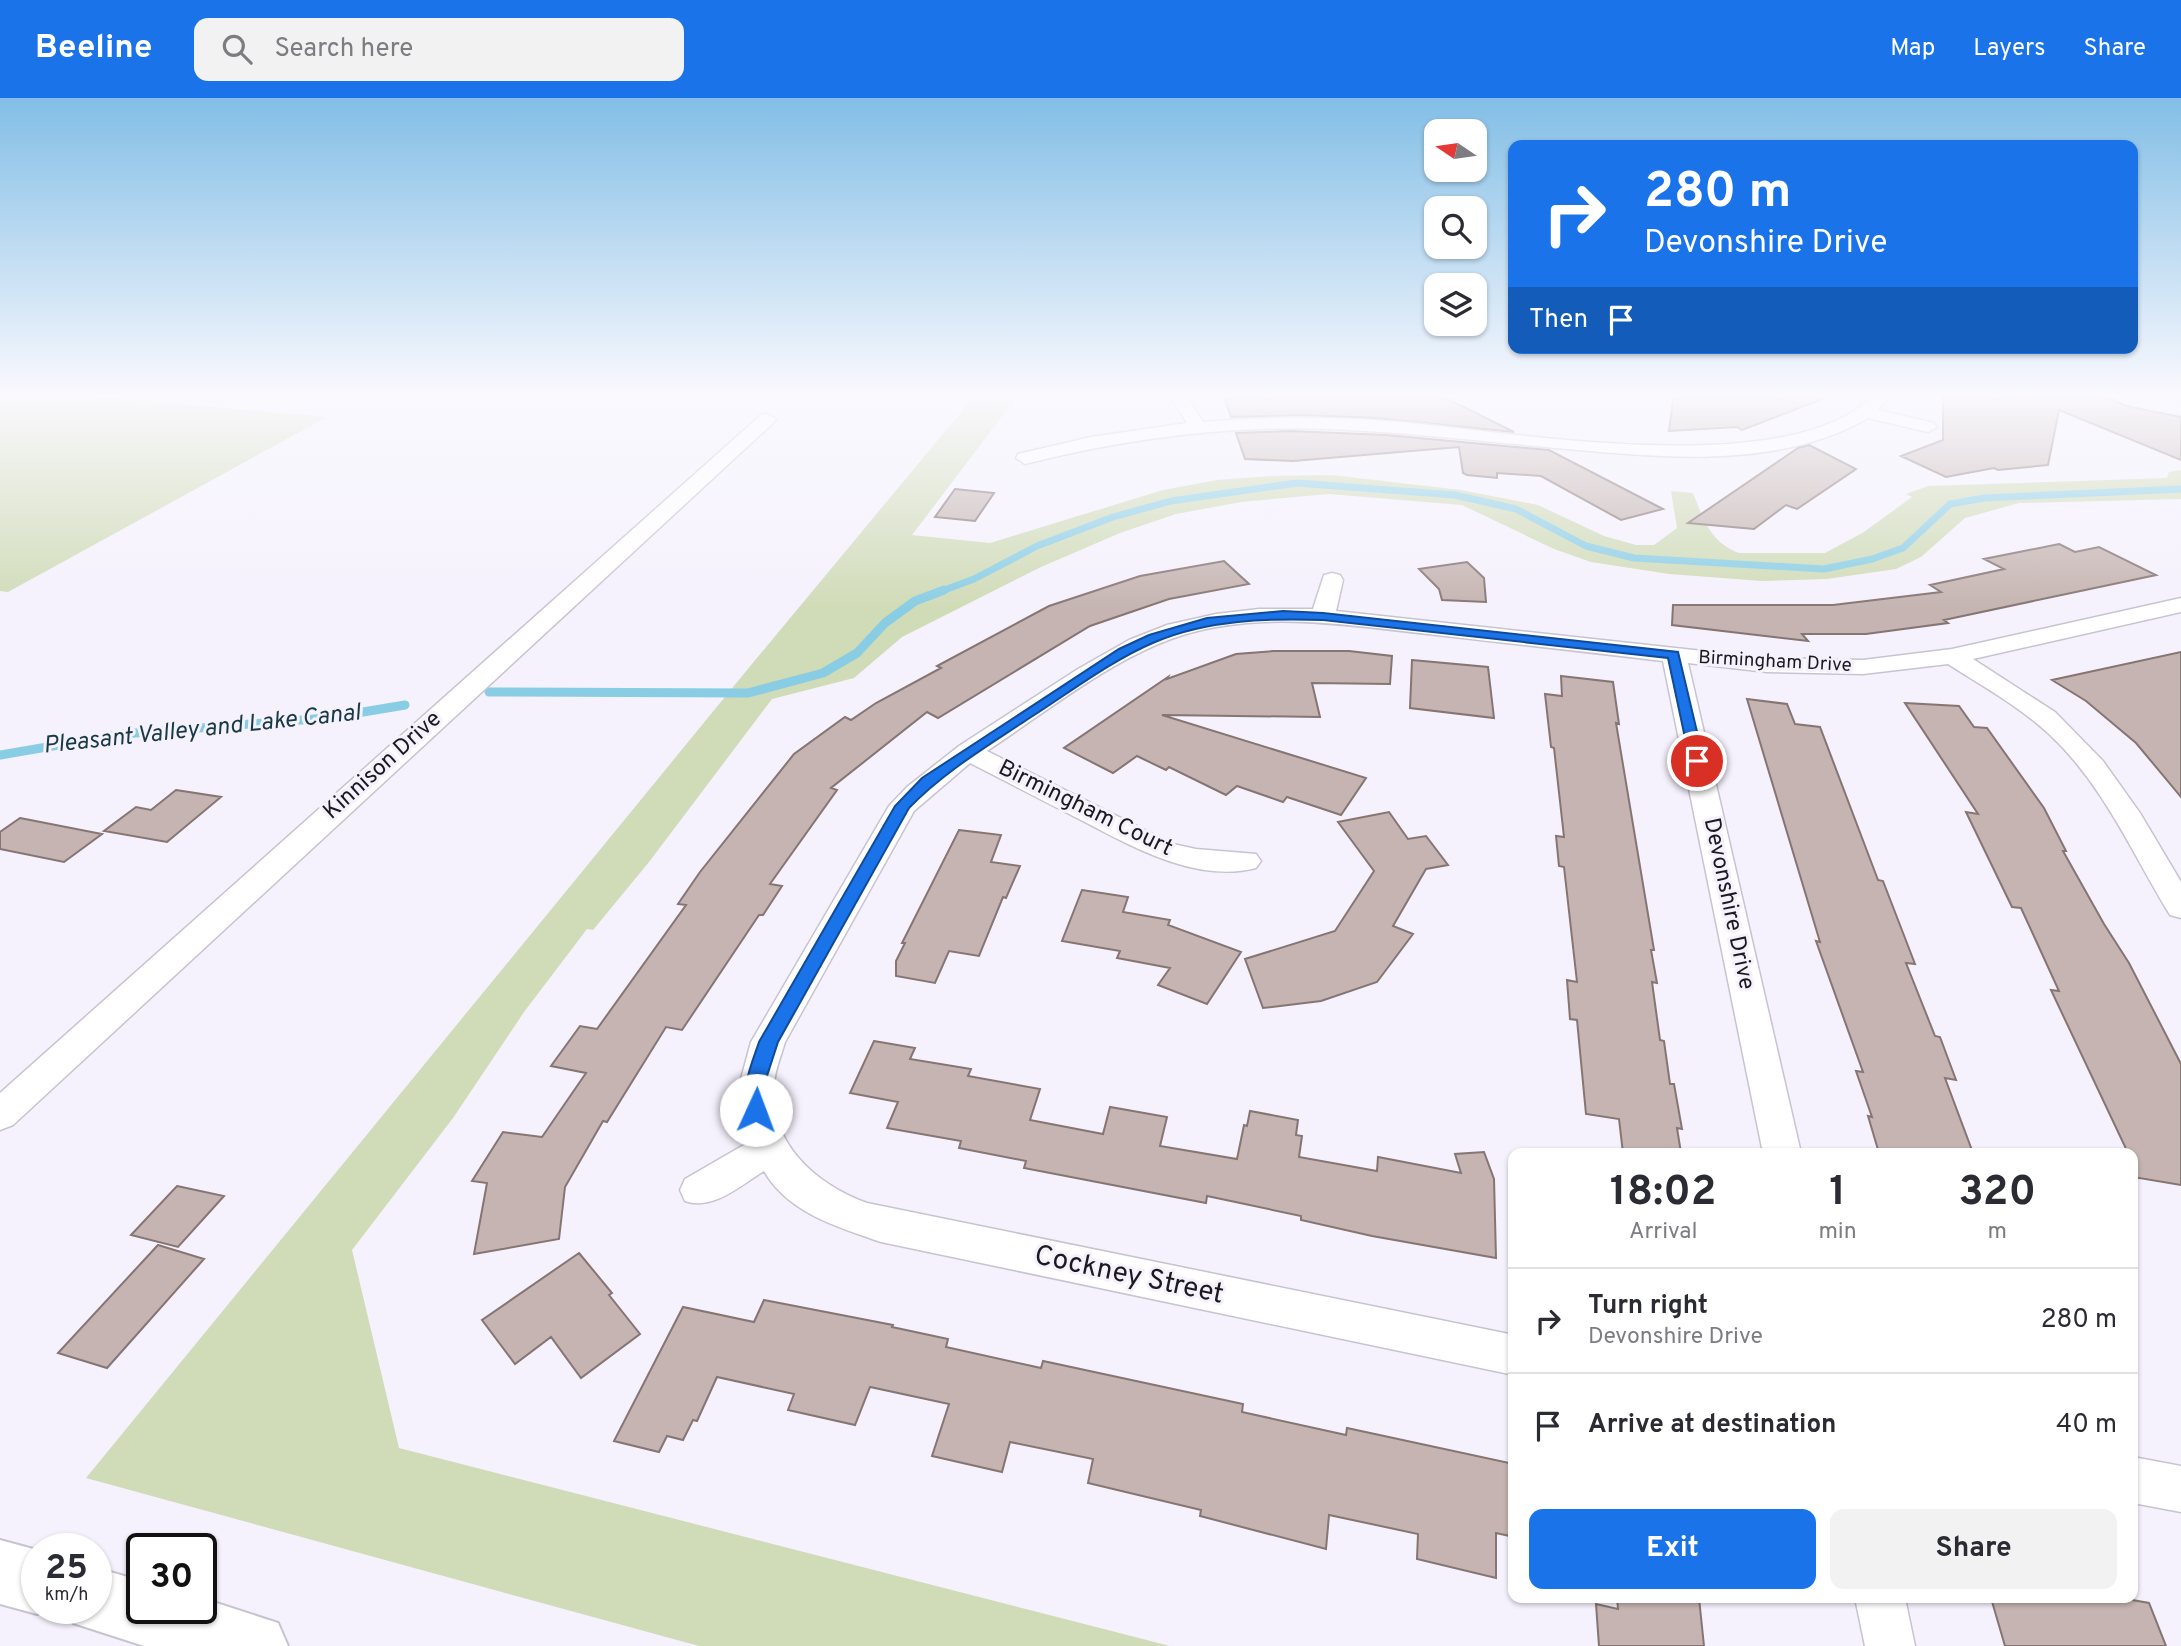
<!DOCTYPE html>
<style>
body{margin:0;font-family:Overpass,sans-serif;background:#f2f2f3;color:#2b2b33;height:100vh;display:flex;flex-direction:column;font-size:26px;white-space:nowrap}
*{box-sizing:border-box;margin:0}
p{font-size:23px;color:#7c7c81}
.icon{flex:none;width:38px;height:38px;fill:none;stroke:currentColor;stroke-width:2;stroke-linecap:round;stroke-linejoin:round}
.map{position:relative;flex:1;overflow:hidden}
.panel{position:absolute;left:1508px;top:1050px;width:630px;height:455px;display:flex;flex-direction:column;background:#fff;border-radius:14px;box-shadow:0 2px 5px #0004}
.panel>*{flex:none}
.guide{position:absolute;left:1508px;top:42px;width:630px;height:214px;border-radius:14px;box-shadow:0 2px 5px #0004;background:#1a73e8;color:#fff;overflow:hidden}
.needle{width:46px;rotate:283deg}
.fabs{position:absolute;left:1424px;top:21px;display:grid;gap:14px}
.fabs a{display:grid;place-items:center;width:63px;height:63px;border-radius:14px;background:#fff;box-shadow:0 2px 5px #0004;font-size:35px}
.speed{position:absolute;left:21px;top:1435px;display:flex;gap:14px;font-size:35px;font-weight:700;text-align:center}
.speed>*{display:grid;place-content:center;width:91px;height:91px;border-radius:50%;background:#fff;box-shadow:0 2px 5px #0004;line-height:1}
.speed small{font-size:18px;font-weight:400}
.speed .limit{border:4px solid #111;border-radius:10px;background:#fff;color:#111}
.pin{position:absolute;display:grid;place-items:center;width:60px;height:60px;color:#fff;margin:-30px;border:4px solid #fff;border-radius:50%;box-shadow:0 2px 7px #0007}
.me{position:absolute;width:77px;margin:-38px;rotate:2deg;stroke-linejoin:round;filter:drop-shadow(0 0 5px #0008)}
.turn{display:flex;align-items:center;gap:24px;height:147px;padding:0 21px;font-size:32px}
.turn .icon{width:91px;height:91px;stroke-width:2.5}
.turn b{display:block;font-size:49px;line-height:60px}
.then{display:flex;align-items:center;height:66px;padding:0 21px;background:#0003;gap:14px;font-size:26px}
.eta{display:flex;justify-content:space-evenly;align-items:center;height:119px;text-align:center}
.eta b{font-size:42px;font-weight:700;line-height:49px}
.button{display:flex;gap:14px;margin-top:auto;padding:14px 21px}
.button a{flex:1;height:80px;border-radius:14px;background:#1a73e8;color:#fff;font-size:28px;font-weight:700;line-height:80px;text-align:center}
.button a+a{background:#f2f2f3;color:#2b2b33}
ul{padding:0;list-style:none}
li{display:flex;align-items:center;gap:21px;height:105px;padding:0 21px;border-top:2px solid #e1e1e2}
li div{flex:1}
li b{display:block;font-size:26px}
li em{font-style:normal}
header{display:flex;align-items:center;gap:42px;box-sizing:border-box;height:98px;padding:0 35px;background:#1a73e8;color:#fff}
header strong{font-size:33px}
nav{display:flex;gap:38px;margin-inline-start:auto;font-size:24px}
.search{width:490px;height:63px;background:#f2f2f3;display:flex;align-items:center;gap:18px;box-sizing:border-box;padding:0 24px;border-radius:14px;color:#7c7c81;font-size:26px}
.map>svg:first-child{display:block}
.green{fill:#d0dbb7}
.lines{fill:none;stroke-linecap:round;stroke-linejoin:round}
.stream-far1{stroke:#89cde4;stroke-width:7}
.stream{stroke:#89cde4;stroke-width:9}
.building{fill:#c5b4b1;stroke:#857573;stroke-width:2}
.street-casing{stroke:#c8c3d1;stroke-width:3}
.secondary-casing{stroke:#c8c3d1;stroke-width:4}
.street{fill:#fff;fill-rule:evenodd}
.secondary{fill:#fff;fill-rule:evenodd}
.route{fill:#1a73e8;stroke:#114b97;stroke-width:2}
.labels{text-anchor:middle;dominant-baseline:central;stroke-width:6;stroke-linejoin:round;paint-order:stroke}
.far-street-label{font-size:19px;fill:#1b1a1f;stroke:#f5f1fd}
.street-label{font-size:23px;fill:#1b1a1f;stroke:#f5f1fd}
.water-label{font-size:24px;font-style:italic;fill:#193a44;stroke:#f5f1fd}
.near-street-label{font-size:28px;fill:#1b1a1f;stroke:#f5f1fd}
</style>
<header>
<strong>Beeline</strong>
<div class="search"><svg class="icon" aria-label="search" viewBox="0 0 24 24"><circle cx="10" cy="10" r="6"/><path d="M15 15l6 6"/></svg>Search here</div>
<nav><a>Map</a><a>Layers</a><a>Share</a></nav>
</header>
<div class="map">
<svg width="2181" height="1548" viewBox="0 0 2181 1548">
<rect width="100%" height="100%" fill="#f5f1fd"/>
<path class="green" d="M0 296H61L327 319 8 494 0 493Z
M976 296H1019L912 437 990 445 1163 392 1217 382 1271 378 1332 377 1461 392 1538 407 1604 438 1636 447H1654L1677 430 1671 393 1693 395C1703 421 1711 445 1739 455H1825L1864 434 1912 399 1906 396 1928 388 2167 380 2169 374 2181 372V401L2019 405 1965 420 1921 459 1896 471 1827 481 1762 483 1669 476 1591 464 1554 451 1462 407 1329 396 1241 404 1176 416 1120 435 1041 469 902 539 854 580 772 601 649 764 593 832 587 831 524 914 453 1020 352 1152 399 1350 1170 1548H699L86 1380 747 572Z"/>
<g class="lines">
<path class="stream-far1" d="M939 494 974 481 1037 448 1113 419 1171 403 1297 385 1455 397 1516 411 1586 448 1634 460 1824 471 1872 461 1903 450 1950 406 1984 400 2181 391"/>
<path class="stream" d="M489 594 748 595 823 575 857 555 885 525 915 503 944 492
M0 657 123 636 327 620 405 607"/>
</g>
<path class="building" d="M1223 296H1375L1444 299 1514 334 1375 320 1302 317 1231 319Z
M1674 296H1825V300L1742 332 1737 329 1669 333Z
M1943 296 1996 300 2102 296 2126 308 2181 319V362L2059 312 2048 367 1998 372 1994 370 1946 379 1901 358 1943 342Z
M1290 333 1386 337 1549 352 1663 411 1621 422 1541 378 1497 375V380L1467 377 1463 375 1459 349 1293 363 1245 361 1236 335Z
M1809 347 1856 371 1797 411 1786 407 1754 431 1688 425 1798 350Z
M955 391 994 395 975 423 935 419Z
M2059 446 2075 454 2099 449 2156 477 1944 522 1948 525 1866 536H1802L1808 543 1672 527 1673 507H1833L1941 494 1930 487 2004 471 1984 461Z
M1224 463 1249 486 1169 501 1090 528 938 620 927 614 831 690 837 692 770 786 782 788 763 817H759L682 932 666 929 607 1024 603 1023 565 1089 559 1141 474 1156 487 1085 472 1083 503 1034 542 1039 586 975 551 968 580 928 597 931 686 807 678 806 700 774 794 656 845 619 851 622 876 605 941 570 937 568 1049 508 1140 478Z
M1467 464 1484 480 1486 504 1442 502 1439 491 1419 471Z
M1274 553H1349L1392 558 1390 586 1312 585 1320 619 1162 617 1366 680 1341 717 1287 699 1283 704 1237 688 1226 697 1169 669 1166 672 1137 658 1113 675 1064 650 1168 579 1167 581 1236 556Z
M2181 554V699L2136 645 2086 603 2052 582Z
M1412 562 1488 569 1494 620 1410 610Z
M1561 578 1613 584 1619 626 1616 625 1654 852H1651L1657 885 1652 884 1660 942 1664 943 1670 986H1674L1682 1031 1677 1030 1681 1055H1623L1619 1021 1586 1016 1577 922 1570 921 1567 882 1577 884 1564 769 1559 768 1556 738 1564 739 1554 650 1551 649 1545 596 1562 598Z
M1747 601 1787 606 1795 626 1820 629 1878 782 1883 783 1915 866 1906 865 1935 938 1940 939 1956 982 1945 980 1973 1055H1879L1868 1018 1872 1019 1856 973 1863 974 1816 843 1820 844Z
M1905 605 1959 608 1974 629 1987 630 2044 710 2066 753H2063L2104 826 2129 865 2181 966V1087L2133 1079V1055H2128L2051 892 2059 893 2021 810 2012 809 1966 714 1978 716Z
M176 692 221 699 167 744 104 733 136 709 151 712Z
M1389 714 1408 741 1426 738 1448 767 1426 771 1393 828 1413 836 1377 884 1321 903 1263 910 1245 861 1335 833 1374 773 1338 724Z
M20 720 102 736 64 764 0 751V734Z
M959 732 1001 737 991 764 1020 768 1006 800 1003 799 979 858 949 853 935 885 896 878V863L905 845H902Z
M1082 792 1128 799 1123 814 1170 822 1168 827 1241 854 1207 906 1158 887 1170 870 1117 860 1120 853 1062 843Z
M874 943 915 950 910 961 971 971 968 978 1040 991 1030 1022 1103 1036 1110 1009 1167 1019 1160 1048 1237 1061 1244 1027 1247 1028 1250 1013 1298 1022 1296 1037 1302 1038 1299 1059 1377 1073 1378 1059 1461 1075 1455 1056 1484 1054 1494 1081 1496 1160 1372 1138 1301 1122V1118L1207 1098 1206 1105 1024 1070 1026 1063 959 1050 961 1043 887 1030 898 1004 850 995Z
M177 1088 224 1098 178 1149 131 1137Z
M158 1147 204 1161 107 1270 58 1255Z
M579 1155 612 1195 609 1197 640 1236 581 1280 551 1239 515 1266 482 1222Z
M764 1202 893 1227 892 1229 948 1241 946 1249 1041 1270 1043 1263 1243 1306 1242 1314 1346 1337 1347 1330 1514 1366V1439L1496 1435V1480L1417 1461 1418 1436 1329 1417 1326 1451 1200 1418 1201 1412 1088 1385 1093 1361 1010 1344 1002 1374 932 1358 949 1306 870 1289 855 1327 788 1312 794 1296 717 1279 697 1323 693 1322 683 1342 667 1338 659 1354 614 1343 683 1209 754 1224Z
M1617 1500H1699L1704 1548H1599L1596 1506 1618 1511Z
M1991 1500H2121L2149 1505 2166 1548H2005Z"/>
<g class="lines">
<g class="street-casing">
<path id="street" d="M1169 296H1185L1203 324C1269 318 1334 319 1400 324 1515 334 1790 385 1875 296H1892L1878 312 1934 325 1937 329 1928 334 1868 320C1777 373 1656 359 1556 350 1481 343 1405 334 1329 331 1226 327 1125 341 1025 366L1016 360 1018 356 1091 339 1187 325Z
M767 316 776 321 773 325 13 1027 0 1032V995L761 317Z
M1332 475 1340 477 1343 482 1336 513 1767 560 1863 562 1952 551 2181 500V514L1973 561 2055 614 2103 663 2140 715 2181 784V820L2170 817C2132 755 2103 686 2049 636 2019 608 1982 588 1948 566L1863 576 1767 574 1688 565 1801 1055H1763L1663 563C1588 554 1512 546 1436 537 1354 528 1264 512 1183 537 1115 558 1046 614 987 653L1173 746 1196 751 1256 756 1261 763 1256 770C1194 786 1128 746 1075 719 1040 701 1005 683 970 665L914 713 785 944C781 958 775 972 774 986 769 1046 816 1086 867 1105L1514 1237V1277L881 1144C838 1129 788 1115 764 1073 741 1087 713 1113 685 1103L680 1092 685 1081 749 1044 741 1017 738 992 751 944 889 708 907 689 959 648 1078 571 1129 542 1167 527 1216 516 1259 511H1313L1324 477Z
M2133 1359 2181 1368V1414L2133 1405Z
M1855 1500H1905L1915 1548H1865Z"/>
</g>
<g class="secondary-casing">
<path id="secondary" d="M0 1442 37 1452V1510H50L37 1516 0 1506Z
M96 1470 142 1483V1510H201V1500L278 1525 288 1548H144L73 1525 67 1510H96Z"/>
</g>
<use href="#street" class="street"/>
<use href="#secondary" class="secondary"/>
</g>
<linearGradient id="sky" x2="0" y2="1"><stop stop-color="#82bee6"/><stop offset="0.58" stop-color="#faf9fe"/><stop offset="1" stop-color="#faf9fe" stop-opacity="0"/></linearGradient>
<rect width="2181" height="512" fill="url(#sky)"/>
<path class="route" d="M1283 513 1323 515 1678 554 1704 663 1697 667 1690 663 1668 560 1323 522C1268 520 1207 522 1155 544 1110 563 1069 595 1028 621 986 649 944 674 909 710L778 944 766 981V1012L763 1018 756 1020 749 1018C738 996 752 965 759 944L895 708 922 680 1119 551 1149 537 1207 520Z"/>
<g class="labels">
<g class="far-street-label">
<text transform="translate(1775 564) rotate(3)">Birmingham Drive</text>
</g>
<g class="street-label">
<text transform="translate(383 668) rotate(-42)">Kinnison Drive</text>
<text transform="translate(1085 711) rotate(26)">Birmingham Court</text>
<text transform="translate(1728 806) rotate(78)">Devonshire Drive</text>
</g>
<g class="water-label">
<text transform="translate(202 632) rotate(-6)">Pleasant Valley and Lake Canal</text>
</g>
<g class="near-street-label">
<text transform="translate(1129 1178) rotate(12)">Cockney Street</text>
</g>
</g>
</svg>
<div class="fabs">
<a><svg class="needle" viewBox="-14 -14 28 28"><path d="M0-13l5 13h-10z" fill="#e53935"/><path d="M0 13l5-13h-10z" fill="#7c7c81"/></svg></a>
<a><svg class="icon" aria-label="search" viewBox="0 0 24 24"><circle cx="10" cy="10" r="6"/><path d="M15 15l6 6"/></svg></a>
<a><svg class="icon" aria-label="layers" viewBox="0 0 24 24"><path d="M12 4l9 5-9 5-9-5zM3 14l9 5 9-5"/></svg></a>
</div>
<div class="speed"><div>25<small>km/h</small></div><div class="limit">30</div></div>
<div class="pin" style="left:1697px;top:663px;background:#d93025"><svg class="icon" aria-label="arrive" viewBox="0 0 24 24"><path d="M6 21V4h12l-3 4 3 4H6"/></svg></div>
<svg class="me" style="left:756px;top:1012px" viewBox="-20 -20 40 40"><circle r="19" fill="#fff"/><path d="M0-13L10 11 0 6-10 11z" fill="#1a73e8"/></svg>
<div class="guide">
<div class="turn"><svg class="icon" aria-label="right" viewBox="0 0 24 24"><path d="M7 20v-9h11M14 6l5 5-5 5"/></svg><div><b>280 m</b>Devonshire Drive</div></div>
<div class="then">Then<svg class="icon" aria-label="arrive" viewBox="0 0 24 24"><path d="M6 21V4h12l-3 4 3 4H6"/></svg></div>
</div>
<section class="panel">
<div class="eta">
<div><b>18:02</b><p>Arrival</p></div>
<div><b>1</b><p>min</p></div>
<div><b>320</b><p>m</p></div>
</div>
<ul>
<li><svg class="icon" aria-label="right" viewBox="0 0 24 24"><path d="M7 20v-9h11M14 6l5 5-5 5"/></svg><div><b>Turn right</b><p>Devonshire Drive</p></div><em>280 m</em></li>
<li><svg class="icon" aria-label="arrive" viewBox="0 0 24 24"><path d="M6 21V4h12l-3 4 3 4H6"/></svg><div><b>Arrive at destination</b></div><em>40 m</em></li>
</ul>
<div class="button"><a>Exit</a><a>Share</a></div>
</section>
</div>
